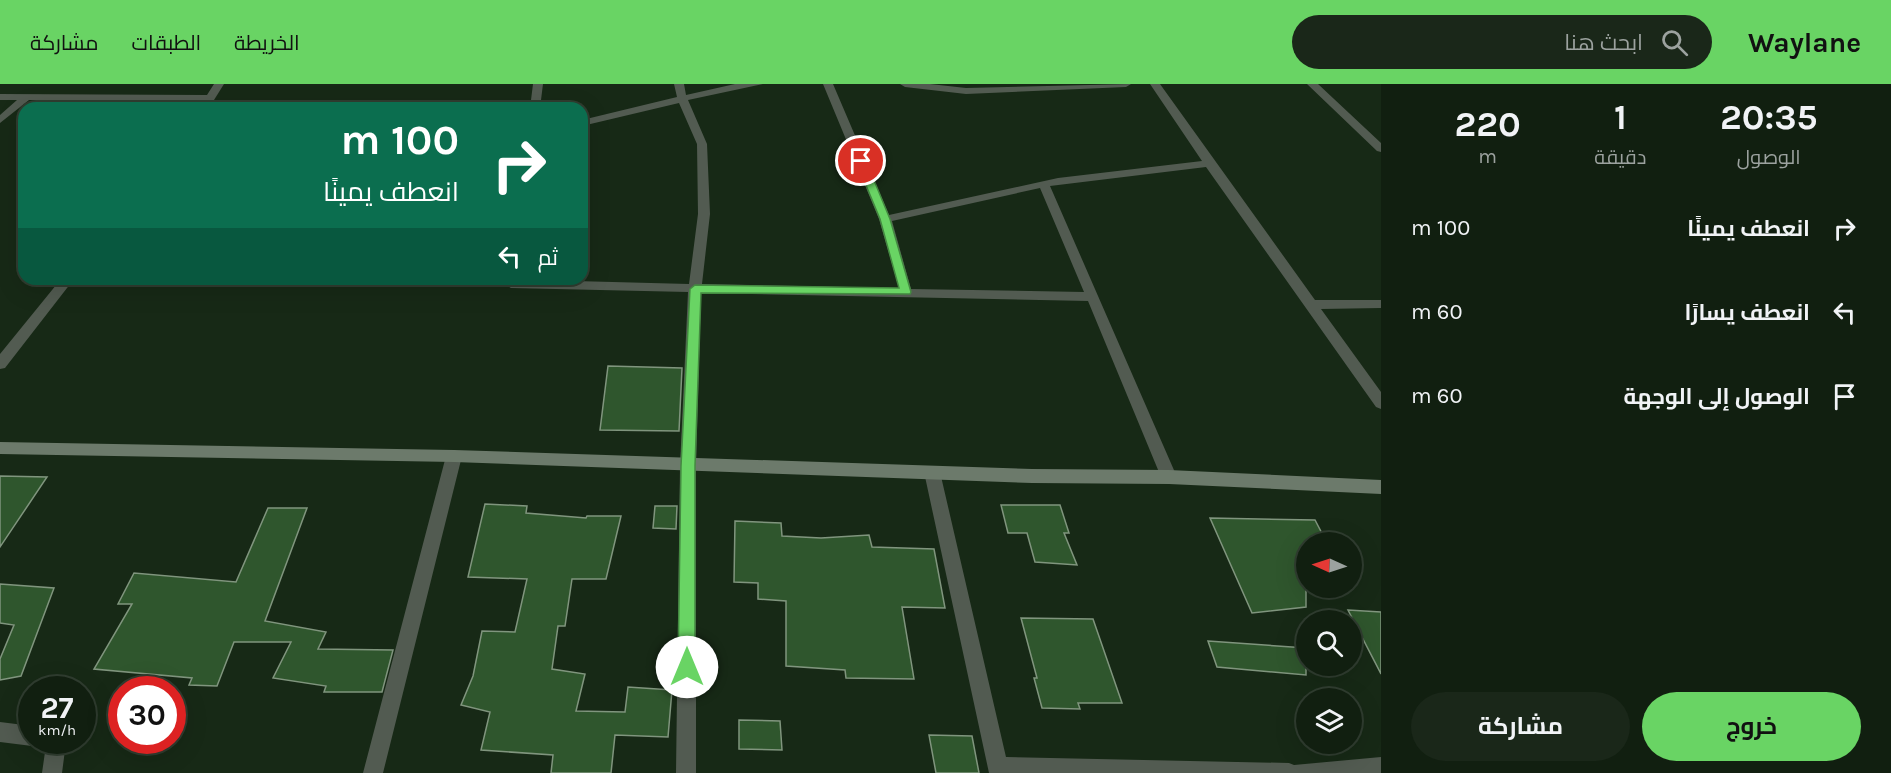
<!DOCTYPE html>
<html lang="ar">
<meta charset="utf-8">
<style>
body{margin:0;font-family:Karla,Cairo,sans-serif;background:#1a2719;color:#f1f3f6;direction:rtl;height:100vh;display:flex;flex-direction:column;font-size:22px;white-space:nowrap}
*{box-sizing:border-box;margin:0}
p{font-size:20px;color:#9ca29f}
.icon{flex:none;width:33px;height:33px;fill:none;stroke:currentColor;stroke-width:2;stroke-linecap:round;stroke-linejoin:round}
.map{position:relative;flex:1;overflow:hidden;direction:ltr}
.panel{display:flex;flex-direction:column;background:#111f10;width:510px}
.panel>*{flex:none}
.banner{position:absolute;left:18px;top:18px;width:570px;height:183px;border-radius:18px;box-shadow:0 6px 24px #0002,0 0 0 2px #303d30;direction:rtl;background:#0b6e4f;color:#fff;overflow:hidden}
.needle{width:39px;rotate:273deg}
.controls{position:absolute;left:1296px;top:448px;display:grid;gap:12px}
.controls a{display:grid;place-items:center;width:66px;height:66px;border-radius:50%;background:#111f10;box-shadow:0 6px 24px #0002,0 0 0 2px #303d30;font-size:30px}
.speed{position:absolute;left:18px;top:592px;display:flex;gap:12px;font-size:30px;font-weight:700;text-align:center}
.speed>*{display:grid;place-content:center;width:78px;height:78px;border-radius:50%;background:#111f10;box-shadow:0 6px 24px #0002,0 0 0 2px #303d30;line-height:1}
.speed small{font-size:15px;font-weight:400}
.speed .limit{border:9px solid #d22;background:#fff;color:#111}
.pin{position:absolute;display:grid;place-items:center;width:51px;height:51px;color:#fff;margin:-26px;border:3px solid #fff;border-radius:50%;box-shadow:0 2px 6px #0007}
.me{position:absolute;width:66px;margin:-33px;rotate:0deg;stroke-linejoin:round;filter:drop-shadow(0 0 4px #0008)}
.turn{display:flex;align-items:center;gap:21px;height:126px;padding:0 30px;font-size:27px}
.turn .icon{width:78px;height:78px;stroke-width:2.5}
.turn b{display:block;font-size:42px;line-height:51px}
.then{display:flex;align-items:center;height:57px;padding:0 30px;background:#0003;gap:12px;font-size:22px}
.eta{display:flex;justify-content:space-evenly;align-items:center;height:102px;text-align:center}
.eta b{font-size:36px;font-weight:700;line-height:42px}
.primary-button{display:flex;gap:12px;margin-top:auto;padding:12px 30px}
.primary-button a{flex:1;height:69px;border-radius:36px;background:#69d464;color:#111;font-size:24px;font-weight:700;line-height:69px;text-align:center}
.primary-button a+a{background:#1a2719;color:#f1f3f6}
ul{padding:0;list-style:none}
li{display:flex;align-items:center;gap:18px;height:84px;padding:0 30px}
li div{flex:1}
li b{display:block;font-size:22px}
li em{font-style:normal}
header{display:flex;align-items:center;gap:36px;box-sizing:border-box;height:84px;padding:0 30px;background:#69d464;color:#111}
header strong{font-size:28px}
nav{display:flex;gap:33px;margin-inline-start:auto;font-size:21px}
.search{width:420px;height:54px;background:#1a2719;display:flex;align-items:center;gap:15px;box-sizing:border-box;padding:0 21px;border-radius:33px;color:#9ca29f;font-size:22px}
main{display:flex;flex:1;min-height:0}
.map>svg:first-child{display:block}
.building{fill:#2f562d;stroke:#80957e;stroke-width:1.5}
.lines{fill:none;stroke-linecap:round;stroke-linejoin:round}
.street{fill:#525b51;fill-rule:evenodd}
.secondary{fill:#6c7a6b;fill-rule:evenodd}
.route{fill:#69d464;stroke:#448a41;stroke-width:1.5}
</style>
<header>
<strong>Waylane</strong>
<div class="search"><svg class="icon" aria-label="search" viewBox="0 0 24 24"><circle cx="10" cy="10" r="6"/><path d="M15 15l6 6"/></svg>ابحث هنا</div>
<nav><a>الخريطة</a><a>الطبقات</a><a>مشاركة</a></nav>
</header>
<main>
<section class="panel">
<div class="eta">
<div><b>20:35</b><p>الوصول</p></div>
<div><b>1</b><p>دقيقة</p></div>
<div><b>220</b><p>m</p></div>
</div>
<ul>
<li><svg class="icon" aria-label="right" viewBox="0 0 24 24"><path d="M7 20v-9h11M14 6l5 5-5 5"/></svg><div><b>انعطف يمينًا</b></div><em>100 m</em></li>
<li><svg class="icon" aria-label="left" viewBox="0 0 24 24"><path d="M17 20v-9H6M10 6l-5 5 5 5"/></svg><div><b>انعطف يسارًا</b></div><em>60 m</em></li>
<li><svg class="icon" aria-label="arrive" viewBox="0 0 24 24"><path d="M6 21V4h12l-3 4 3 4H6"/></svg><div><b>الوصول إلى الوجهة</b></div><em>60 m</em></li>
</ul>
<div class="primary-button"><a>خروج</a><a>مشاركة</a></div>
</section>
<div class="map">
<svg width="1381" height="689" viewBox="0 0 1381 689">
<rect width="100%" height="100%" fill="#172916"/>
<path class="building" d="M608 282 682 284 679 347 600 346Z
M0 392 47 393 0 463Z
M485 420 527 422 526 429 586 434 587 432H621L606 495H572L565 542H558L552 585 585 590 576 627 625 628 628 603 672 606 668 653 615 651 611 689H551L553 671 481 666 490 628 461 621 473 592 482 547 515 548 527 495 468 493Z
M1001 421H1060L1069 449H1064L1077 481 1035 478 1027 449H1008Z
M655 422H677L676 445 653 444Z
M268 424H307L265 537 326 548 318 565 393 566 382 608H324L326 602 273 594 291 558H234L217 602 189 601 192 594 94 585 132 520H118L134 489 236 498Z
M1210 434 1315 436 1327 459H1306V523L1252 529Z
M735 437 781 439 782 452 821 454 869 451 872 463 934 465 945 524 902 523 914 595 846 594 845 586 786 582V517L758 515V499L734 498Z
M0 500 54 504 21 592 0 596V575L14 541 0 539Z
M1348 526 1381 528V590Z
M1021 534 1093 535 1122 619H1078L1080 625 1042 624 1034 594H1037Z
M1208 557 1306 564V591L1217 583Z
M739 636 780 637 782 666 739 665Z
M929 651 972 652 979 689H936Z"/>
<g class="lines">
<path class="street" d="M214 0H224L209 24H201L200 22 203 17 29 16 0 39V31L17 16H0V10L207 11Z
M533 0H543L540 24H530Z
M674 0H684L686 11 735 0H763L688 16 707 60 710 130 702 200 899 204 879 135 823 0H833L889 131 1058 94 1202 77 1150 0H1160L1315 216H1381V224L1321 225 1381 308V325L1376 323 1206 83 1050 102 1177 393 1175 398 1169 400 1163 398 1161 393 1088 217 701 209 696 382V689H676L680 382 688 208 511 204 495 195 689 200 698 130 697 60 679 19 582 42V36L677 13ZM1040 104 1084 208 911 205 892 137Z
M900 0H930L966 4 1131 0 1126 3 966 10 905 3Z
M1307 0H1318L1381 59V68L1377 67Z
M61 195H74L5 284 0 285V270Z
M454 366 459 368 462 372 383 689H363L446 372 449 368Z
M932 382 938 383 940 388 1006 673 1289 679 1294 681 1381 673V689H989L924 388 926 383Z
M0 638 32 642V657H61L65 666 62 689H42L45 668 39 658 32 662 0 658Z"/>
<path class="secondary" d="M0 358 454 366 1032 385 1169 386 1381 396V410L1169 400 1032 399 454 378 0 370Z"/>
</g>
<path class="route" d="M861 74 866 77 890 135 911 208 910 210 701 209 695 382V583L693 589 687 592 681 589 678 583 681 382 690 205 695 201 899 204 880 135 856 77Z"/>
</svg>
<div class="controls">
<a><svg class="needle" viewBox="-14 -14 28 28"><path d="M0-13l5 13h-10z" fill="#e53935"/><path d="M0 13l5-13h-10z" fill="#9ca29f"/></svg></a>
<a><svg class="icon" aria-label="search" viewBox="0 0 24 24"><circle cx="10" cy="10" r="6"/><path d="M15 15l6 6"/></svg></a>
<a><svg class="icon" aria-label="layers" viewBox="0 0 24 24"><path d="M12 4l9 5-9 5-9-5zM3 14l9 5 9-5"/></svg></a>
</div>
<div class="speed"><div>27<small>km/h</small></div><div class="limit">30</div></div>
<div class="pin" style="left:861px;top:77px;background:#d93025"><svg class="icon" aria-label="arrive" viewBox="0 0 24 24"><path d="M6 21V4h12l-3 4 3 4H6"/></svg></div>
<svg class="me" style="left:687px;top:583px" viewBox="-20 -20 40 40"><circle r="19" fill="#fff"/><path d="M0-13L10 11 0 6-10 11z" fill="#69d464"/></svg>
<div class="banner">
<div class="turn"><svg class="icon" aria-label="right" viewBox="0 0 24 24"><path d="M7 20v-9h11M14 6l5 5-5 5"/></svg><div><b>100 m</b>انعطف يمينًا</div></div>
<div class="then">ثم<svg class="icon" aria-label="left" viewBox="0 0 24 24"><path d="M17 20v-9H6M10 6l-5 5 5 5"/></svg></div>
</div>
</div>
</main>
